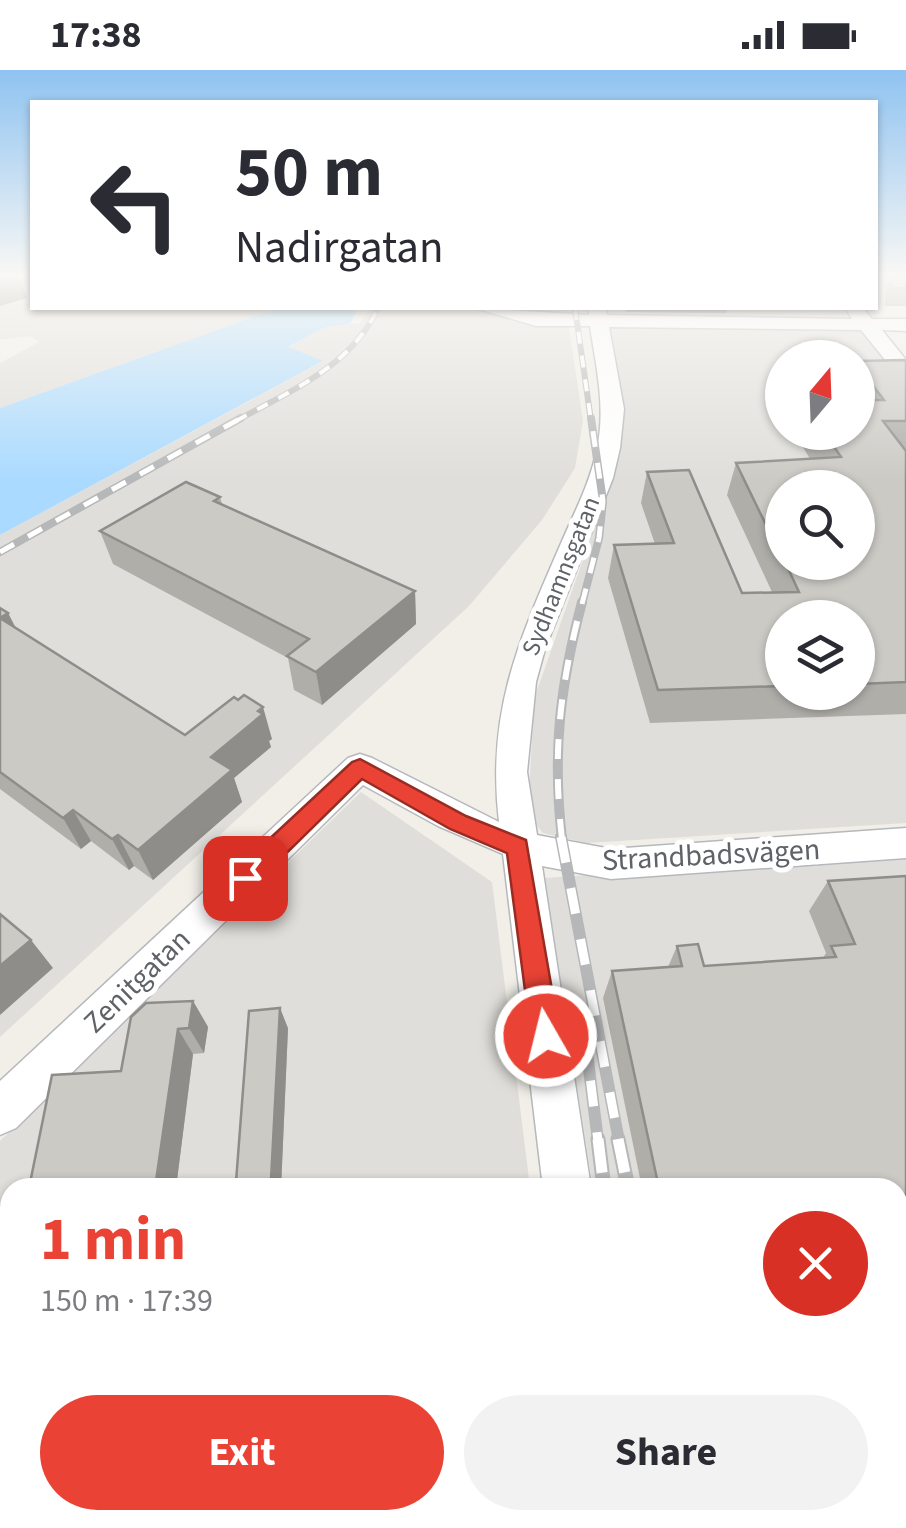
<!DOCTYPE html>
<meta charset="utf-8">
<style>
body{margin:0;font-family:"Source Sans 3",sans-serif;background:#f2f2f3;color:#2b2b33;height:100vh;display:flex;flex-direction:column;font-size:38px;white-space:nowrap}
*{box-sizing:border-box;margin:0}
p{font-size:32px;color:#7c7c81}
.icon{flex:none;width:55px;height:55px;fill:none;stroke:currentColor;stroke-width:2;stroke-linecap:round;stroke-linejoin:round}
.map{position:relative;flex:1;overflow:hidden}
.sheet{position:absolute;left:0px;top:1108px;width:908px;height:352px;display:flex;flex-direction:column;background:#fff;border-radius:30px 30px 0 0;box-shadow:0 2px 8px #0004}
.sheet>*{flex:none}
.hud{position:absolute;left:30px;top:30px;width:848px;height:210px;border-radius:0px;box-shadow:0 2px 8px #0004;background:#fff;color:#2b2b33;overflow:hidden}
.needle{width:65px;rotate:19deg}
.tools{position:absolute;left:765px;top:270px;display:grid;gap:20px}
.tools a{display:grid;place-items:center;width:110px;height:110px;border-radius:50%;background:#fff;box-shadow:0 2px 8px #0004;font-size:50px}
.pin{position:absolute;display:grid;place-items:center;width:85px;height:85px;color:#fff;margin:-42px;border-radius:20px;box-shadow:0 5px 15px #0006}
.me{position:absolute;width:110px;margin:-55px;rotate:352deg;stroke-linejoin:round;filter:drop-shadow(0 0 8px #0008)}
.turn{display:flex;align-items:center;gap:35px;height:210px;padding:0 40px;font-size:45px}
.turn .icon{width:130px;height:130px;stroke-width:2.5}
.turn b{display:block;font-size:70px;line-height:85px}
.round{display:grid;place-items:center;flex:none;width:105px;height:105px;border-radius:52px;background:#f2f2f3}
.headline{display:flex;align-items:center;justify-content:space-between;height:170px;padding:0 40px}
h1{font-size:60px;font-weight:700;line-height:75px;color:#ea4335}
.cta{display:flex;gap:20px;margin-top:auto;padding:20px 40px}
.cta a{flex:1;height:115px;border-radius:60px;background:#ea4335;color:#fff;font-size:40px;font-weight:700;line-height:115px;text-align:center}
.cta a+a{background:#f2f2f3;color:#2b2b33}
.status{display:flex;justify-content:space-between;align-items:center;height:70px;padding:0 50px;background:#fff;direction:ltr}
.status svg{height:28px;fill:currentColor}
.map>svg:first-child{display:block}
.industrial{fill:#e0deda;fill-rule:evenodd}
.water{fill:#aadaff}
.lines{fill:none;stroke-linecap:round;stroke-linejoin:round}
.minor-casing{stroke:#b5b8bc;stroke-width:3}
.minor{fill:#fff;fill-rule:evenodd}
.rail-far4-casing{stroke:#b6b7b8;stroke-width:6}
.rail-far3-casing{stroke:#b6b7b8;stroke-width:8}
.rail-far2-casing{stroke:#b6b7b8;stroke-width:10}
.rail-far1-casing{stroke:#b6b7b8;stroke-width:12}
.rail-casing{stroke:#b6b7b8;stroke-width:15}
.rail-far4{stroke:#fff;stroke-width:4;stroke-dasharray:12;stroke-linecap:butt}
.rail-far3{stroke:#fff;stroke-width:5;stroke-dasharray:16;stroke-linecap:butt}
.rail-far2{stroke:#fff;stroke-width:6;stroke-dasharray:20;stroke-linecap:butt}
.rail-far1{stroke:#fff;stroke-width:9;stroke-dasharray:26;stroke-linecap:butt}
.rail{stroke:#fff;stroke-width:11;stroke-dasharray:34;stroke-linecap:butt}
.wall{fill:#afaea9;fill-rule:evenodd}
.shaded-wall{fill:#8f8d8a}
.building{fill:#cccac5;stroke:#8f8d8a;stroke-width:2.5}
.route{fill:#ea4335;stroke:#982c22;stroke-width:2.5}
.labels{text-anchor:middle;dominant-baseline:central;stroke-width:10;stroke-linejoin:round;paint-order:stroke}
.far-street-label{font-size:25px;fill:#5f6368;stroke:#fff}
.street-label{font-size:30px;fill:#5f6368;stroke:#fff}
</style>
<div class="status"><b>17:38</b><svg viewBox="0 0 49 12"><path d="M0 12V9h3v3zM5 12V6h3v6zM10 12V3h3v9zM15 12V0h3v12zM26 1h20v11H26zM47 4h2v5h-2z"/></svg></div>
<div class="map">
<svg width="906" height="1458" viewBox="0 0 906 1458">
<rect width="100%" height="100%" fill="#f1efe8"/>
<path class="industrial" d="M0 207H32V238H278L0 338V293L39 272 30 266 0 270Z
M364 238H566L583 351 575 398 542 450 469 536 0 967V465L322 292 287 278 325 257 360 253 369 240Z
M606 253 860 255 906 310V753L587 773 543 763 528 745 534 629 618 390 623 357 618 298ZM782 288H858V362H782ZM782 418H858V492H782ZM782 548H858V622H782Z
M361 722 492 812 530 1117 10 1118V1450H572L573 1458H0V1071Z
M906 784V1458H648L647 1450H898V1118L593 1117 544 808Z"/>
<path class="water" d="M278 238H346L356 242 350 254 325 257 288 277 323 291 0 465V338Z"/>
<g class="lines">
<g class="minor-casing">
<path id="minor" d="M475 238 589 245 588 238H606L607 245 852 249 847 241 849 238H863L872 249H906V261L882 260 906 290V309L899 307 861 260 609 257 624 339 620 378 613 408 545 579 536 612 527 702 537 765 542 766 611 779 906 758V788L611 809 542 796 591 1118H543L503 784 438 756 363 715 16 1058 0 1065V1011L348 688 360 684 372 688 499 752C486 641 519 570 562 471 575 441 591 411 597 378 606 337 596 297 590 256H536Z
M585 1450H645L646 1458H586Z"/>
</g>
<use href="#minor" class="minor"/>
<g class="rail-far4-casing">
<path id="rail-far4" d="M575 238 591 351
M236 351C291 320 350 298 378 238"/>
</g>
<g class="rail-far3-casing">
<path id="rail-far3" d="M0 482 241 348
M582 534 599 468 603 431 591 348"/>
</g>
<g class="rail-far2-casing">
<path id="rail-far2" d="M562 769C552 682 560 616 582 532"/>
</g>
<g class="rail-far1-casing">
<path id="rail-far1" d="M561 767 619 1071
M584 959 598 1071"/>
</g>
<g class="rail-casing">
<path id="rail" d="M598 1069 604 1118
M618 1069 628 1118
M663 1450 665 1458
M693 1450 694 1458"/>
</g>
<use href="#rail-far4" class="rail-far4"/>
<use href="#rail-far3" class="rail-far3"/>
<use href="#rail-far2" class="rail-far2"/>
<use href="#rail-far1" class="rail-far1"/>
<use href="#rail" class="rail"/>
</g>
<path class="wall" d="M886 207H906V236H885Z
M528 238H566V240Z
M625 238H728L726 243 626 242Z
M906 290V644L650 653 608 508 614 475 655 474 641 433 647 402 742 523 772 522 727 425 736 393 810 389 794 362H858V291ZM782 418 858 492H782ZM782 548H858V622H782Z
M220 427 222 434 415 521 416 554 322 635 294 620 288 588 113 494 100 461Z
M0 538 8 543 16 558 185 665 272 669 269 671 271 677 234 708 242 732 153 810 134 796 129 800 91 771 81 779 0 719Z
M906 806V1213H898V1118H642L603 928 612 901 668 897 677 876 704 896 823 888 826 883 809 841 828 811Z
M193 931 208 957 204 983 193 984 176 1118H29L121 1001Z
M288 958 281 1118H240L236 1112Z
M906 1413V1458H712L710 1450H898V1414Z"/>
<path class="shaded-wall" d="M0 207H19L27 228 0 236Z
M415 521 416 554 322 635 316 602Z
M8 543 25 577 0 548Z
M263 637 272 669 269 671 271 677 234 708 242 732 153 810 138 780 211 687Z
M73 740 91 771 81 779 63 748Z
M118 765 134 796 129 800 112 769Z
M31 870 53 898 0 945V896Z
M193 931 208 957 204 983 189 958Z
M280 938 288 958 281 1118H276L271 1110Z
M178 959 193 984 176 1118H155Z
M0 1224 10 1228V1251L0 1246Z
M10 1362V1450H26L24 1458H0V1407Z"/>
<path class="building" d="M892 207H906V218H891Z
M906 290V351H883L906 381V612L858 614V548H782V616L658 620 614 475 674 473 647 402 689 400 742 523 799 522 785 492H858V418H782V488L736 393 841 387 824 362H858V330H884L858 296V291Z
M186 412 220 427 214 431 415 521 316 602 287 586 309 569 100 461Z
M0 538 8 543 0 548Z
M0 548 185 665 234 627 238 630 244 625 263 637 258 641 263 644 211 687 232 700 138 780 118 765 112 769 73 740 63 748 0 702Z
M906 806V1202L898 1203V1118H659L612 901 682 896 677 876 698 874 704 896 836 887 831 876 855 874 828 811Z
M0 844 31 870 0 896Z
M193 931 189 958 178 959 155 1118H29L52 1005 121 1001 131 947 146 933Z
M280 938 271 1110 236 1112 249 941Z
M10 1207V1362L0 1407V1246L1 1248Z
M906 1418V1458H799V1457L733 1458 731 1450H898V1419Z"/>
<linearGradient id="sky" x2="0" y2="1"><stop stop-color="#8fc3f1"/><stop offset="0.5" stop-color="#f9f8f5"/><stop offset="1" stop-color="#f9f8f5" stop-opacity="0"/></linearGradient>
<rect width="906" height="411" fill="url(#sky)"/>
<path class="route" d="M360 689 466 746 526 770 560 966 555 976 546 980 536 976 531 966 507 783 450 759 362 709 254 815 245 818 236 815 233 808 236 800 352 692Z"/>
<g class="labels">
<g class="far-street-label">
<text transform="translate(561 506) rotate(-68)">Sydhamnsgatan</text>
</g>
<g class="street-label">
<text transform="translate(711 785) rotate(-3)">Strandbadsvägen</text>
<text transform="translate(137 911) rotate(-44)">Zenitgatan</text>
</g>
</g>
</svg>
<div class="tools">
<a><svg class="needle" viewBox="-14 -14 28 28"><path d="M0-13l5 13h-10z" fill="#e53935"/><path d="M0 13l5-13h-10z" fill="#7c7c81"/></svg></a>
<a><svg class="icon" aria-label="search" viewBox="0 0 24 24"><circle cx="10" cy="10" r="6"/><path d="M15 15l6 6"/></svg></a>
<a><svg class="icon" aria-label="layers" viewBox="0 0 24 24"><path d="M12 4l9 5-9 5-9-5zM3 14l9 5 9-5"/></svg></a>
</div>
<div class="pin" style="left:245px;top:808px;background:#d93025"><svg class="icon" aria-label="arrive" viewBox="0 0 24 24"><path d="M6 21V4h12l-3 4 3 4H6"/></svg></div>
<svg class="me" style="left:546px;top:966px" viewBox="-20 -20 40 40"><circle r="17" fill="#ea4335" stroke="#fff" stroke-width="3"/><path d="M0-11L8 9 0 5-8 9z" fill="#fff"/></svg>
<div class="hud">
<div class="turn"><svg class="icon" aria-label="left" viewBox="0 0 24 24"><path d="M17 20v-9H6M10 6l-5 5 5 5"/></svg><div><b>50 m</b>Nadirgatan</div></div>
</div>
<section class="sheet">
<div class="headline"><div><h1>1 min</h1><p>150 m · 17:39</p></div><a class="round" style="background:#d93025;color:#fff"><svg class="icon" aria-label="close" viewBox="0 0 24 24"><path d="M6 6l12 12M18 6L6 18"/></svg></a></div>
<div class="cta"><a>Exit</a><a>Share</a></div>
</section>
</div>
